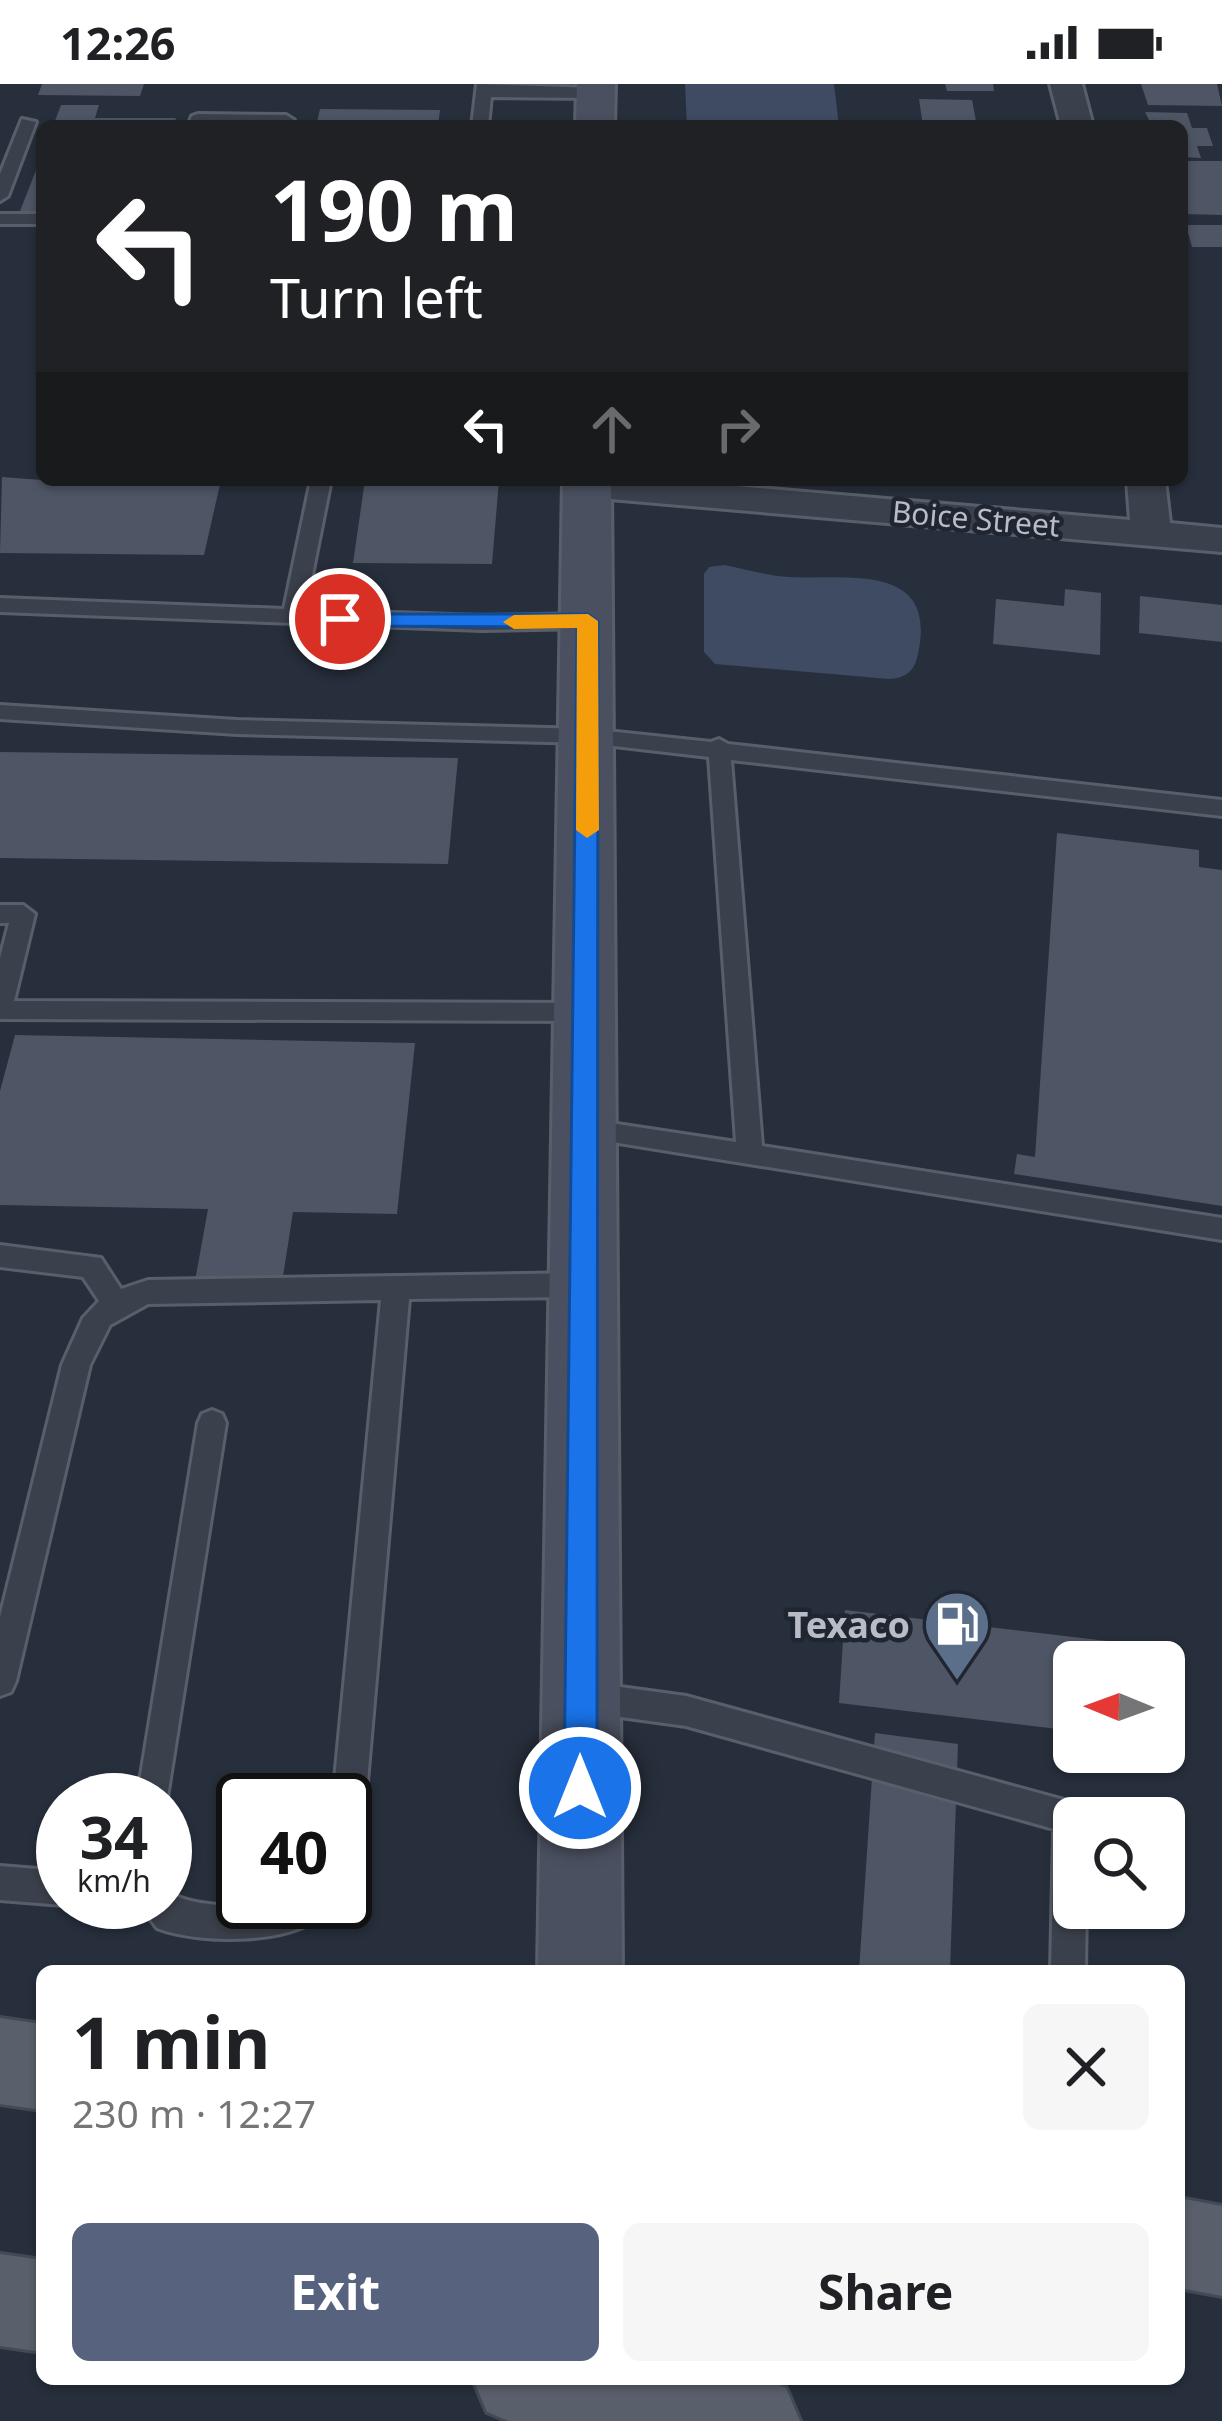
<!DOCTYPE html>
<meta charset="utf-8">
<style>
body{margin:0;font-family:"Noto Sans",sans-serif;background:#f6f6f6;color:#202124;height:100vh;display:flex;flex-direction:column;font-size:45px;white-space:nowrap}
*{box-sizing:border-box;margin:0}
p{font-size:39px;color:#757577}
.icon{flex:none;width:66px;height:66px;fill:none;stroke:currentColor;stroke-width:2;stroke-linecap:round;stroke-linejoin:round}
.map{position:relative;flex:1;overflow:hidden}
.sheet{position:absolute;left:36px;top:1881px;width:1149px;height:420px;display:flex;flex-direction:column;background:#fff;border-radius:18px;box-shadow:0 3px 9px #0004}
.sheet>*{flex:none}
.guide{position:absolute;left:36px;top:36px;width:1152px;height:366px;border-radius:18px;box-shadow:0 3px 9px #0004;background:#202124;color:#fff;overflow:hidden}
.needle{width:78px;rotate:271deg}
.tools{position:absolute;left:1053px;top:1557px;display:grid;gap:24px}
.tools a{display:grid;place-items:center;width:132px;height:132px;border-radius:18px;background:#fff;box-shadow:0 3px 9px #0004;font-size:60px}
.speed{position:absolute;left:36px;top:1689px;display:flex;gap:24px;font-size:60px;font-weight:700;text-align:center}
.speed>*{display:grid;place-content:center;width:156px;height:156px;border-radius:50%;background:#fff;box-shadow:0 3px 9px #0004;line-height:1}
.speed small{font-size:30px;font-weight:400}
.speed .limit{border:6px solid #111;border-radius:18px;background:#fff;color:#111}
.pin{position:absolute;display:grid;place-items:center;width:102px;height:102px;color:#fff;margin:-51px;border:6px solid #fff;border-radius:50%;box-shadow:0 3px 12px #0007}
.me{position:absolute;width:132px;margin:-66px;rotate:0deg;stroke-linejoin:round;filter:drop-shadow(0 0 9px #0008)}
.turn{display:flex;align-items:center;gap:42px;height:252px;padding:0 36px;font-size:54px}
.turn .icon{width:156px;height:156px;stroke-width:2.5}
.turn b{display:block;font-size:84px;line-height:102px}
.lanes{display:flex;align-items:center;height:114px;padding:0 36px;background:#0003;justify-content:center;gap:60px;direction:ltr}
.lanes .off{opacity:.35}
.round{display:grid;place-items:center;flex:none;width:126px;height:126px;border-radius:18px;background:#f6f6f6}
.head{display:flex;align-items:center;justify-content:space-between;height:204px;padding:0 36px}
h1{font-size:72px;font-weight:700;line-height:90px}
.action{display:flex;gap:24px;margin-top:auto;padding:24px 36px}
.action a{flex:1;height:138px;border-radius:18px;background:#56627e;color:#fff;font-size:48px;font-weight:700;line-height:138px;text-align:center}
.action a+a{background:#f6f6f6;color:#202124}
.status{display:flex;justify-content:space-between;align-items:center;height:84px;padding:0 60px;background:#fff;direction:ltr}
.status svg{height:33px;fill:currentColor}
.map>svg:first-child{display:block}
.water{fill:#3f4b63}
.building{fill:#4e5564}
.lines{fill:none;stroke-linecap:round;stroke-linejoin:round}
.lane-casing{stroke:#595f6a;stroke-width:6}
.street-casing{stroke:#595f6a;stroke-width:6}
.secondary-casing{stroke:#595f6a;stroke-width:6}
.primary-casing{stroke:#444a55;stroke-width:6}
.lane{fill:#3b414c;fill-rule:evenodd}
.street{fill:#3b414c;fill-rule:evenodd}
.secondary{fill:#4a505f;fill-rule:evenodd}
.primary{fill:#59606c;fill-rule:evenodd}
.route{fill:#1a73e8;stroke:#114b97;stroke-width:3}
.slow{fill:#f59e0b}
.labels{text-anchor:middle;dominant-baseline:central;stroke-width:9;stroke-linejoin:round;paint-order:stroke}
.far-street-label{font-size:30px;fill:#b7bcc7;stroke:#202631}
.poi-label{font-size:36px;font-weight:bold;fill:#b7bcc7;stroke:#202631;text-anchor:end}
</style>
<div class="status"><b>12:26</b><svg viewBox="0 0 49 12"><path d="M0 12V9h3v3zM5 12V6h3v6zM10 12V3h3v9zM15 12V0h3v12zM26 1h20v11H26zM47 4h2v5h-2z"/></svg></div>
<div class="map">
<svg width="1222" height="2337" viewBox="0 0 1222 2337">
<rect width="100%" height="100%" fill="#272f3c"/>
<path class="water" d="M685 0H834L839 42H687Z
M724 481C745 485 768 492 789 493 848 496 941 477 917 574 913 589 904 594 889 595L715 580 704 568V490L709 483Z"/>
<path class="building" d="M42 0H144L140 12 38 11Z
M945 0H993L994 7H947Z
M1141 0H1217L1222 22 1148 21Z
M919 15 972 16 976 37H1003L1004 42H923Z
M61 21H99L95 34H176L174 42H53Z
M320 25 440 26 438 42H316Z
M1145 28 1187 29 1192 44H1207L1213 62H1197L1201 74 1182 73V42H1152Z
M42 71V127H20Z
M1182 77H1222V131L1182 130V105H1187Z
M1186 141H1222V163H1192Z
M2 393 42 396H221L204 471 0 469Z
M365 396H499L492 480 353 479Z
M1065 505 1101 509 1100 571 993 560 996 515 1064 522Z
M1140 512 1222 521V558L1139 549Z
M0 668 458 674 448 780 0 774Z
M1057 749 1199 766V783L1222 786V1122L1014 1090 1017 1070 1035 1073Z
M15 951 415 959 397 1130 293 1128 282 1199 195 1197 208 1125 0 1121V1007Z
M845 1526 1150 1562 1151 1578H1074V1647L839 1619Z
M875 1649 958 1660 950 1887H859Z"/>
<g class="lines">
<g class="lane-casing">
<path id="lane" d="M477 0 596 4 604 9 596 14 491 13 488 42H472Z
M198 30 286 31 294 36 293 42H188L192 32Z
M22 35 36 38 8 112 0 117V90Z
M0 130H42V140H0Z
M311 396H331L305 526 482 532 588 530 598 537 588 544 482 546 0 528V514L284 525Z
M0 621 237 636 588 645 711 658 719 655 728 660 1222 716V732L731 676 762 1062 1222 1134V1156L575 1052 571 1045 575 1038 584 1035 736 1058 709 673 588 659 237 650 0 635Z
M0 821H23L35 830 14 917 585 919 597 928 585 937 0 935V874L9 839H0Z
M0 1161 101 1174 121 1205 148 1196 583 1189 593 1193 597 1201 593 1209 583 1213 409 1215 361 1767 357 1779 345 1783V1716H333L381 1216 148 1220 110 1241 90 1281 16 1597 11 1608 0 1612V1533L62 1281 83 1234 99 1217 83 1193 0 1183Z
M212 1326 222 1330 226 1339 165 1726V1716H137L198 1339 202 1330Z
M584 1598 686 1612 1082 1721 1086 1734H1074V1824H1086L1085 1887H1051L1054 1745 686 1642 584 1628 573 1624 568 1613 573 1602Z
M0 1782 63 1787V1818H69L63 1821 0 1816Z
M165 1805C196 1832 289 1818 331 1818 311 1864 196 1860 157 1844L138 1818H165Z"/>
</g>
<g class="street-casing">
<path id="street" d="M1050 0H1082L1093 42H1061Z
M571 396H666L1130 436 1127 396H1165L1170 439 1222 444V468L587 413 573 409 568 401Z"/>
</g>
<g class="secondary-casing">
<path id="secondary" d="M577 0H615L614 42H576Z
M563 396H611L622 1887H538Z"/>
</g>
<g class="primary-casing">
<path id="primary" d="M0 1934 42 1940V2026L0 2020Z
M1179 2114 1222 2122V2212L1179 2204Z
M0 2170 42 2176V2268L0 2262Z
M473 2295H765L786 2304 800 2337H509L487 2328Z"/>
</g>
<use href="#lane" class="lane"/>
<use href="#street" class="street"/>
<use href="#secondary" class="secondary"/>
<use href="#primary" class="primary"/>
</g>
<path class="route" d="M333 530H588L598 537 597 1704 592 1716 580 1720 569 1716 564 1704 577 543 340 542 330 535Z"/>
<path class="slow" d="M588 530 598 537 599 746 587 754 576 746 577 544 514 545 503 538 514 531Z"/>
<defs>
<g id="fuel-pin" transform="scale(3.45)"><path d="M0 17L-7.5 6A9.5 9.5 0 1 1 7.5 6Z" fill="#5c6f8a" stroke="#202631"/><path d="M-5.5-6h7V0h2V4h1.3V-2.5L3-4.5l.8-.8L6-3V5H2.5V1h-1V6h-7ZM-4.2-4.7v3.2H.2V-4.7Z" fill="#fff"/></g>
</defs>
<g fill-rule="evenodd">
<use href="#fuel-pin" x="957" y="1540"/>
</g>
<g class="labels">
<g class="far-street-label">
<text transform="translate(976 434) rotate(5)">Boice Street</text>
</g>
<g class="poi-label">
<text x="910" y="1540">Texaco</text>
</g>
</g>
</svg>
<div class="tools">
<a><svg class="needle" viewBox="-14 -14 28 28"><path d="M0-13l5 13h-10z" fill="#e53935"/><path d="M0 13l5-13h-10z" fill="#757577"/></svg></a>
<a><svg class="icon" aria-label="search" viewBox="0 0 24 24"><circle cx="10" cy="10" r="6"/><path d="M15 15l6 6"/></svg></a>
</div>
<div class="speed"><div>34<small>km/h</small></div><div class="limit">40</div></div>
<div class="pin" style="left:340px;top:535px;background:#d93025"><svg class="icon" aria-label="arrive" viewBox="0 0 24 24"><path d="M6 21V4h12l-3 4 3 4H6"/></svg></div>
<svg class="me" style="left:580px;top:1704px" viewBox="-20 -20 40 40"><circle r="17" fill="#1a73e8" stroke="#fff" stroke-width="3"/><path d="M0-11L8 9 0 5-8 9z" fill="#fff"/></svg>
<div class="guide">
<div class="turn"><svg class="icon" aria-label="left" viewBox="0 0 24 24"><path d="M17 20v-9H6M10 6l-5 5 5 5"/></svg><div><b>190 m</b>Turn left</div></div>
<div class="lanes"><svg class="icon" aria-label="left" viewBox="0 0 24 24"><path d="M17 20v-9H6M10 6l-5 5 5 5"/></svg><svg class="icon off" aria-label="ahead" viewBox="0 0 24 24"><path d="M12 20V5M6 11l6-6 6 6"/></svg><svg class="icon off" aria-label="right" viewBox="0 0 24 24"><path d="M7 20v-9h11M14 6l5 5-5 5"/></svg></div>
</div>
<section class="sheet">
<div class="head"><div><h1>1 min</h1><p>230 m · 12:27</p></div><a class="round"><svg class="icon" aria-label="close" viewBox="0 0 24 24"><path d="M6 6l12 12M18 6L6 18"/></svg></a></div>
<div class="action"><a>Exit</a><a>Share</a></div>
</section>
</div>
